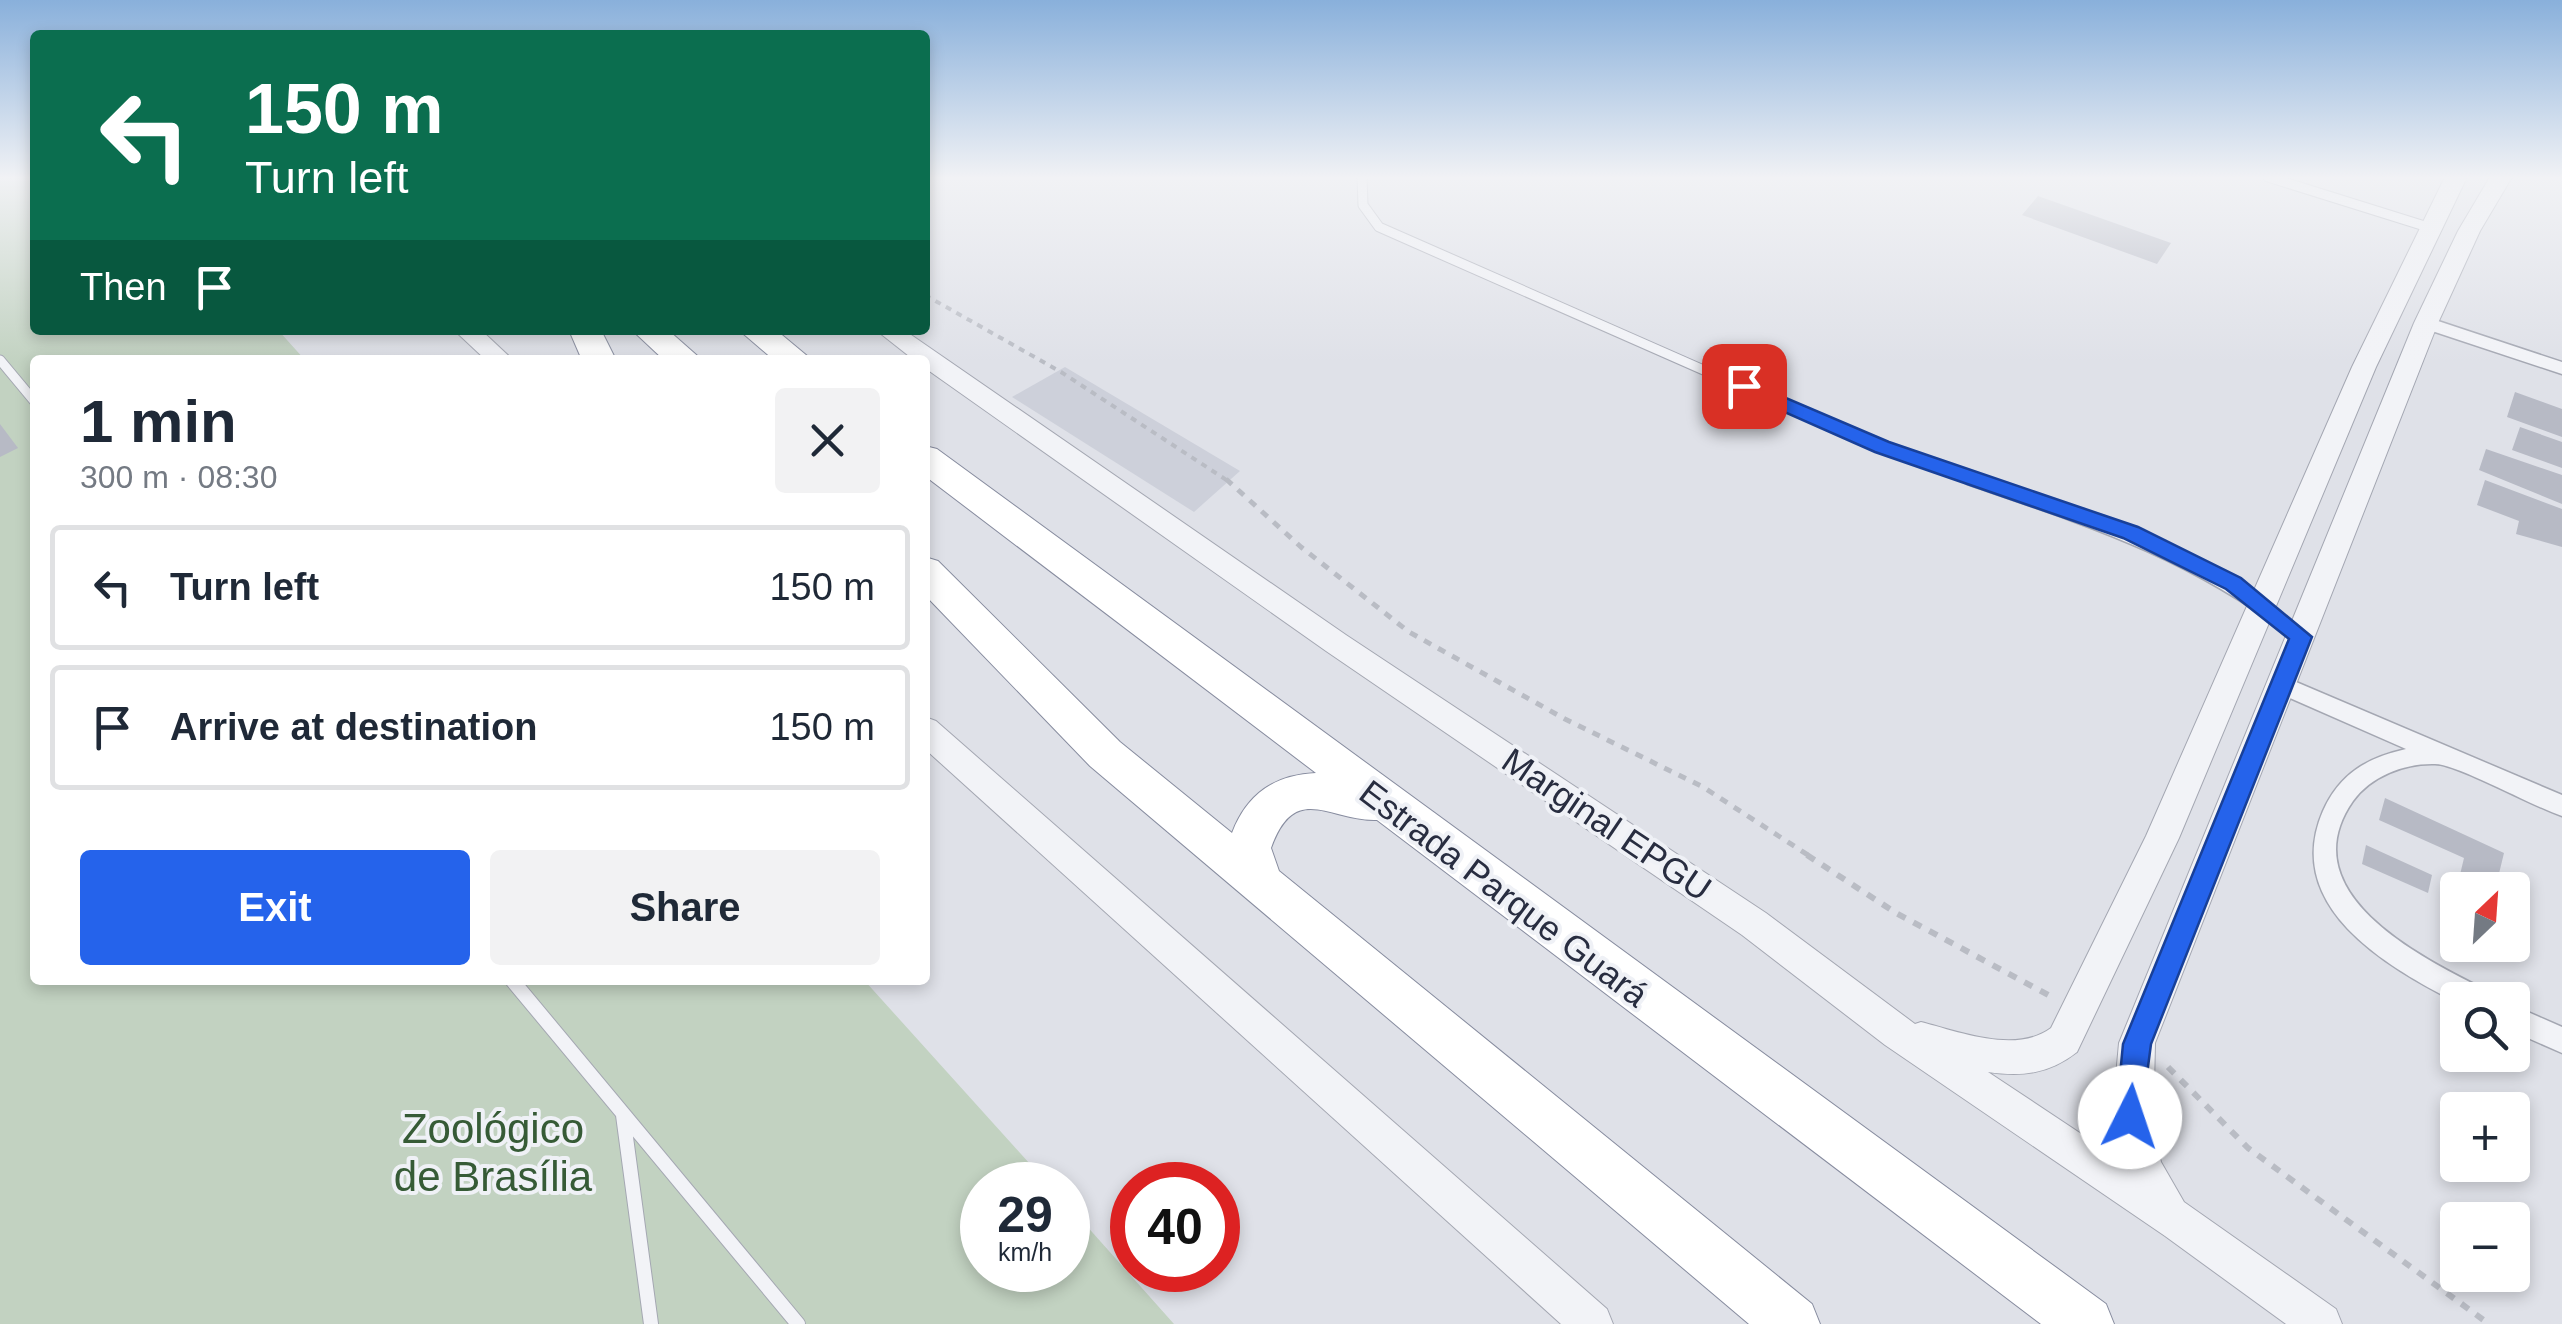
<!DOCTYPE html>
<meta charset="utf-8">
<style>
body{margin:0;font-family:Helvetica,sans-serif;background:#f2f2f3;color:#1f2937;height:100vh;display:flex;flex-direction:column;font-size:38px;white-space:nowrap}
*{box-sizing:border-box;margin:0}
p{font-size:32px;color:#747a83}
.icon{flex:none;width:55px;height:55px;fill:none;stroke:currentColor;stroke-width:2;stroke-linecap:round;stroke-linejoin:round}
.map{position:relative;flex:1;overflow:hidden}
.side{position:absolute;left:30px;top:355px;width:900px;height:630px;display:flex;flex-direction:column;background:#fff;border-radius:10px;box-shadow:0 5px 15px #0003}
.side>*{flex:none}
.hud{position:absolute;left:30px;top:30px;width:900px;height:305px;border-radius:10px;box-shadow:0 5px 15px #0003;background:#0b6e4f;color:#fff;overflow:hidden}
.needle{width:65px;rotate:25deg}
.buttons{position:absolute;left:2440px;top:872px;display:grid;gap:20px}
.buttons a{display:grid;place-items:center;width:90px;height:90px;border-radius:10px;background:#fff;box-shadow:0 5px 15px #0003;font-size:50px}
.speed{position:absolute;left:960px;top:1162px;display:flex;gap:20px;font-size:50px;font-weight:700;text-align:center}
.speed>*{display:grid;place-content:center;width:130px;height:130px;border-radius:50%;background:#fff;box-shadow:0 5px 15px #0003;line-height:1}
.speed small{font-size:25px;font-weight:400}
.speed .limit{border:15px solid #d22;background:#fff;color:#111}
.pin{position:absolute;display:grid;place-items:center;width:85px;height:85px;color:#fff;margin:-42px;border-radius:20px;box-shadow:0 5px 15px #0006}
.me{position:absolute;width:110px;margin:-55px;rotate:4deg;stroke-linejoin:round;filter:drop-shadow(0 0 8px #0008)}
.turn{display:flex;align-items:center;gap:35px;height:210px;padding:0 50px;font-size:45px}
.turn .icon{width:130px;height:130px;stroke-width:2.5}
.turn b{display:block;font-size:70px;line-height:85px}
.then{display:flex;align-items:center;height:95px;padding:0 50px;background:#0003;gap:20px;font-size:38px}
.round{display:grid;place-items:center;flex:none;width:105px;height:105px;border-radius:10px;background:#f2f2f3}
.overview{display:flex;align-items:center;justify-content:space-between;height:170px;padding:0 50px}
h1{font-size:60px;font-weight:600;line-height:75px}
.cta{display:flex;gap:20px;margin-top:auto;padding:20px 50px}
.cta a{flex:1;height:115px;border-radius:10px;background:#2563eb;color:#fff;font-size:40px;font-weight:600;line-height:115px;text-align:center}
.cta a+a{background:#f2f2f3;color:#1f2937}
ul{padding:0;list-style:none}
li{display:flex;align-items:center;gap:30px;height:125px;margin:0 20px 15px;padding:0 30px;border:5px solid #e0e1e3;border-radius:10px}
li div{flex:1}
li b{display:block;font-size:38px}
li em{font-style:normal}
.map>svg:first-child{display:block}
.built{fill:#cdd0da}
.green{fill:#c2d2c1}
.building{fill:#b7bac5}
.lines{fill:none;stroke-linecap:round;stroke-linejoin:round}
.service-far2-casing{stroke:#a4a7b2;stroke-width:11}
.service-far1-casing{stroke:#a4a7b2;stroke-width:14}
.service-casing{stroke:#a4a7b2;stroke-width:16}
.minor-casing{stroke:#a4a7b2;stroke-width:3}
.tertiary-casing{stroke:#a4a7b2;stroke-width:2}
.trunk-casing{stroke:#878c9f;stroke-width:2}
.path-far2{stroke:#b9bcc4;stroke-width:4;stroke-dasharray:6 6;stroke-linecap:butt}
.path-far1{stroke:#b9bcc4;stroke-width:5;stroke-dasharray:8 8;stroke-linecap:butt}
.path{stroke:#b9bcc4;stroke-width:6;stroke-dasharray:9 9;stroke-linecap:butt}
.service-far2{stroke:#f2f3f7;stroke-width:9}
.service-far1{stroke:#f2f3f7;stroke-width:11}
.service{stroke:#f2f3f7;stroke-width:14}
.minor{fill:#f2f3f7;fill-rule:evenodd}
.tertiary{fill:#f2f3f7;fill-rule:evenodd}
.trunk{fill:#fff;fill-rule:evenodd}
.route{fill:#2563eb;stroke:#184099;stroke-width:2.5}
.labels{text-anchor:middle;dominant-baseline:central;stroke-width:8;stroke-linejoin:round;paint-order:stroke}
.street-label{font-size:35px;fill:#282d40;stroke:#eff1f6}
.near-park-label{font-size:42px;fill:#365b36;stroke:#eff1f6}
</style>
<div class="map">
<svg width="2562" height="1324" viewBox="0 0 2562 1324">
<rect width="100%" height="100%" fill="#dfe1e8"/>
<path class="built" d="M1065 367 1240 471 1194 512 1012 397Z"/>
<path class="green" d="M0 177H35V330H278L305 360H35V980H864L1049 1185H982V1270H1068V1205L1174 1324H0Z"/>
<path class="building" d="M2038 196 2171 243 2157 264 2022 215Z
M2515 392 2562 409V437L2507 417Z
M0 424 18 448 0 457Z
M2520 427 2562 442V468L2512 450Z
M2486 449 2562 475V504L2479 470Z
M2485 480 2562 509V547L2516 534 2519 521 2477 505Z
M2385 798 2504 853 2495 890H2473L2458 883 2464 858 2379 820Z
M2366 845 2432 875 2428 893 2362 864Z"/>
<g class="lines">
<g class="service-far2-casing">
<path id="service-far2" d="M1362 177 1363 205 1379 227 1817 420 1976 481
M2268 177 2431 228
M0 360 35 402"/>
</g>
<g class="service-far1-casing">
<path id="service-far1" d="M1969 479C2094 522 2190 552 2298 634"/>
</g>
<g class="service-casing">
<path id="service" d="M512 980 798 1324
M623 1115 651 1324"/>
</g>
<g class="minor-casing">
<path id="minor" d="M2426 317 2562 362V374L2420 327 2417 323Z
M2282 676 2562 795V816C2534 807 2457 764 2435 764 2405 763 2371 776 2353 801 2289 893 2422 958 2488 991L2491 1000H2458V1003C2385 966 2282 906 2323 811 2340 773 2367 758 2406 749L2274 691 2271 685 2274 679Z
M2512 1005 2562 1027V1053L2512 1031Z"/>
</g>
<g class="tertiary-casing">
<path id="tertiary" d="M2445 177H2467L2376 367 2179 838 2077 1052C2049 1074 2022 1077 1988 1072L2122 1161 2113 1109 2119 1043 2414 323 2458 231 2490 177H2512L2480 231 2438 323 2155 1043 2153 1130 2161 1162 2184 1202 2336 1309 2342 1324H2286L2165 1236 1885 1045 1742 935 1326 651 925 368V360H914L876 330H904L1346 635 1766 913 1915 1024 1921 1022C1960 1032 2016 1054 2051 1028L2146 836 2352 367Z
M454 330H481L513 360H486Z
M925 717 936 721 1607 1309 1613 1324H1561L925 749Z"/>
</g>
<g class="trunk-casing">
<path id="trunk" d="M569 330H601L616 360H582Z
M632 330H668L702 360H664Z
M739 330H776L812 360H774Z
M925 446 937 449 2106 1304 2114 1324H2041L1377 820C1331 822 1295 780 1271 848L1279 871 1812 1304 1820 1324H1749L1090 766 925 595V557L938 561 1120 742 1232 833C1247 794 1274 775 1316 773L925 476Z"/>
</g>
<path class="path-far2" d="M925 295 1061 372 1228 481"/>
<path class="path-far1" d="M1226 479 1301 547 1409 632 1565 719 1703 787 1811 857"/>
<path class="path" d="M1807 855 1896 913 2052 997
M2168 1067 2248 1148 2489 1324"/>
<use href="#service-far2" class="service-far2"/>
<use href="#service-far1" class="service-far1"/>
<use href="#service" class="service"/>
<use href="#minor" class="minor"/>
<use href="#tertiary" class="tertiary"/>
<use href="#trunk" class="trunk"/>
</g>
<linearGradient id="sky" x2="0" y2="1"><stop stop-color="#89b0db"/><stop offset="0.49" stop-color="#f1f2f5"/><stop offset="1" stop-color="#f1f2f5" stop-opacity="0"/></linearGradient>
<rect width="2562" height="363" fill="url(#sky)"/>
<path class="route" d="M1744 380 1889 442 2138 527 2241 578 2312 637 2151 1044 2140 1127 2130 1131 2120 1127 2116 1117 2123 1044 2289 639 2226 589 2123 538 1875 452 1737 391V382Z"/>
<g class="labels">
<g class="street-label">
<text transform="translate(1607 824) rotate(34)">Marginal EPGU</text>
<text transform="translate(1504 893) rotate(37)">Estrada Parque Guará</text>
</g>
<g class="near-park-label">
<text x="493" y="1128">Zoológico<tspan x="493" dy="48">de Brasília</tspan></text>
</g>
</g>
</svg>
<div class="buttons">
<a><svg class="needle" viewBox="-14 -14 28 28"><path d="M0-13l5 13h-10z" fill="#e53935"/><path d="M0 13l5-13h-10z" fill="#747a83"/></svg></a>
<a><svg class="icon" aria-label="search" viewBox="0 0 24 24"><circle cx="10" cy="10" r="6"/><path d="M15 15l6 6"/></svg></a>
<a>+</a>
<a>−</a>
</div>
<div class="speed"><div>29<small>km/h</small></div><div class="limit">40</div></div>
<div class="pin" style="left:1744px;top:386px;background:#d93025"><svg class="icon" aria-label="arrive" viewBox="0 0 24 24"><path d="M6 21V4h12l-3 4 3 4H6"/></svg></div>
<svg class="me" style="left:2130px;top:1117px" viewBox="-20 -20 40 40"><circle r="19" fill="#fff"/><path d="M0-13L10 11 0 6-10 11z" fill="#2563eb"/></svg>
<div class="hud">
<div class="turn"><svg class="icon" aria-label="left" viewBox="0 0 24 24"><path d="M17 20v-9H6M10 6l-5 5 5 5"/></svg><div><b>150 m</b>Turn left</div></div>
<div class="then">Then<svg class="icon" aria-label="arrive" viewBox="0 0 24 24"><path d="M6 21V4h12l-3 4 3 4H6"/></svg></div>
</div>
<section class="side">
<div class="overview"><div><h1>1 min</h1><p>300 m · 08:30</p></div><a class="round"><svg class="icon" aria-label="close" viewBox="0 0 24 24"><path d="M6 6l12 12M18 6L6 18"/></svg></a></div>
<ul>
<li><svg class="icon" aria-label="left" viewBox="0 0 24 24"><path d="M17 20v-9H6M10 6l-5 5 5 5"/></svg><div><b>Turn left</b></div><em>150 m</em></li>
<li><svg class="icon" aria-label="arrive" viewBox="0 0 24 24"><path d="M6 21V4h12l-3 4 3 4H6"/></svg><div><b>Arrive at destination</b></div><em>150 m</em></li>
</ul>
<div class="cta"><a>Exit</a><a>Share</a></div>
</section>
</div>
